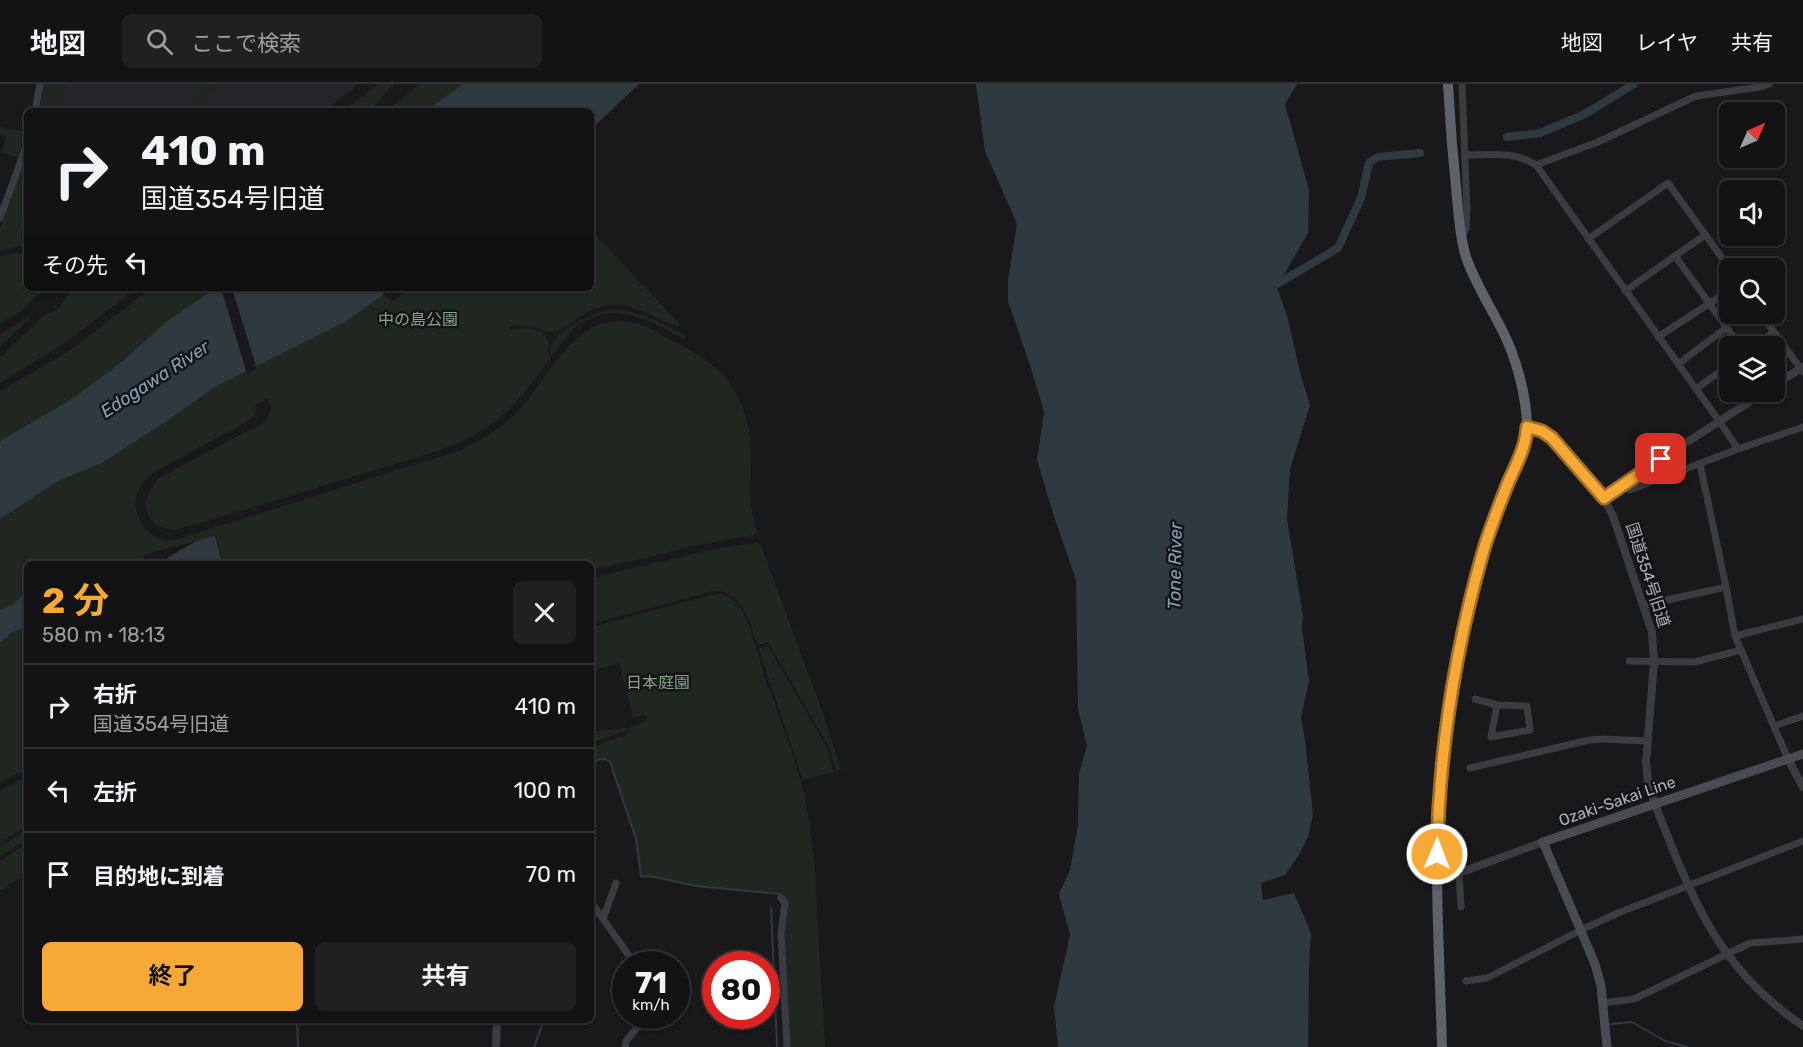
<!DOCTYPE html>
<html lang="ja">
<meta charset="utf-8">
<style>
body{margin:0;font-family:Rubik,"Noto Sans JP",sans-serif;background:#202022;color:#f1f3f6;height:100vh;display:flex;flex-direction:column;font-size:22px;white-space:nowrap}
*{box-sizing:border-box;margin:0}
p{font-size:20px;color:#9d9ea0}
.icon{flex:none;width:33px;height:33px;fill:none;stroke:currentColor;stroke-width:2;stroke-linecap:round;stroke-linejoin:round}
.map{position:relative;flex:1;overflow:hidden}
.side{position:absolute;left:24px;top:477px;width:570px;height:462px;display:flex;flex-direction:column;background:#131315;border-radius:9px;box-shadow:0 2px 4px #0004,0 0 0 2px #323234}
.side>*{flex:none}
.guide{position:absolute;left:24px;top:24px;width:570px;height:183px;border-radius:9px;box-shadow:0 2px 4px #0004,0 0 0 2px #323234;background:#131315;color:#f1f3f6;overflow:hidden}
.needle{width:39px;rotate:45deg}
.buttons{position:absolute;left:1719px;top:18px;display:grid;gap:12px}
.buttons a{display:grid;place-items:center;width:66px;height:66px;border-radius:9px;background:#131315;box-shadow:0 2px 4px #0004,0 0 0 2px #323234;font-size:30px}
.speed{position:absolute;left:612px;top:867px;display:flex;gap:12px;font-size:30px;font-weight:700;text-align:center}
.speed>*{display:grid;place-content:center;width:78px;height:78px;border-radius:50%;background:#131315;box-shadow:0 2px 4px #0004,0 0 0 2px #323234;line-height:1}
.speed small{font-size:15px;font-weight:400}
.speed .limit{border:9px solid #d22;background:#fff;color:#111}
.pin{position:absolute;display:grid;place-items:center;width:51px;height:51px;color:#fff;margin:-26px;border-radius:12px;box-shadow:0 3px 9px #0006}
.me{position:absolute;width:66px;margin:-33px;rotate:1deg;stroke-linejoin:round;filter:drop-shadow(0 0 4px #0008)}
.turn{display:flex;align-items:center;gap:21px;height:126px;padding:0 18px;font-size:27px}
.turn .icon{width:78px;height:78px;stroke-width:2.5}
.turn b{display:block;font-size:42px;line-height:51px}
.then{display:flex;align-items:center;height:57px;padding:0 18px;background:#0003;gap:12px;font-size:22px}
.round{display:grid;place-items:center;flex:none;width:63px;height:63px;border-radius:9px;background:#202022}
.head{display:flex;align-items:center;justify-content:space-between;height:102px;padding:0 18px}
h1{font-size:36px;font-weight:700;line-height:45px;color:#f6a937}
.cta{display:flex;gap:12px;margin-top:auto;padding:12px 18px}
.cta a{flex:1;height:69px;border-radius:9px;background:#f6a937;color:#111;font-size:24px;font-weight:700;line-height:69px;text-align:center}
.cta a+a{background:#202022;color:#f1f3f6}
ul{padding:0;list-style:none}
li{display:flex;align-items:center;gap:18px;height:84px;padding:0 18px;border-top:2px solid #323234}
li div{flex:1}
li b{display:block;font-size:22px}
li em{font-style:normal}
header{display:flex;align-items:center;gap:36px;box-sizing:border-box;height:84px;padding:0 30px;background:#131315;border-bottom:2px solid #323234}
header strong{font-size:28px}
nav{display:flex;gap:33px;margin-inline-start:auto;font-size:21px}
.search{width:420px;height:54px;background:#202022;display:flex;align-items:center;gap:15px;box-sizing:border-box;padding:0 21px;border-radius:9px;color:#9d9ea0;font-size:22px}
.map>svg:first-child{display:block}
.built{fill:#252529}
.green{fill:#1f2720}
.water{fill:#2f3a40}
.pier{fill:#19191c}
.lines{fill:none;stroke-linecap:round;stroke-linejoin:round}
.stream{stroke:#2f3a40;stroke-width:2}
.canal{stroke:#2f3a40;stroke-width:8}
.minor{stroke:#3a3c41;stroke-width:7}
.tertiary{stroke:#3a3c41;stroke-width:8}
.secondary{stroke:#484b51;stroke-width:9}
.trunk{stroke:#5e6269;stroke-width:10}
.route-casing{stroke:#a06e24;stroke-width:15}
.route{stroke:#f6a937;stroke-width:10}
.labels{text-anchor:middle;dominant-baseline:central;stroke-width:5;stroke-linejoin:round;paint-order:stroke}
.park-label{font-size:16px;fill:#83a782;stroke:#141417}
.street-label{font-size:16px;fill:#acb1bb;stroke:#141417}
.water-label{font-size:18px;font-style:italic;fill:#82a2b7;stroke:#141417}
</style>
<header>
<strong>地図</strong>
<div class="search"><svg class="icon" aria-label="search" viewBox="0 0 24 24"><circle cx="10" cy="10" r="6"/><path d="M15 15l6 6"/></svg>ここで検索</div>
<nav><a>地図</a><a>レイヤ</a><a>共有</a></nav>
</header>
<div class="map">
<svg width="1803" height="963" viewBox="0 0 1803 963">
<rect width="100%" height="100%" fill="#19191c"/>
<path class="built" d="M65 0H359L324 27H59Z
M27 119V152H15Z"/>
<path class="green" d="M43 0H65L59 27H39Z
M206 0H220L204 15 206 23 209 27H198L193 20V13Z
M378 0H394L370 27H344Z
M420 0H463L426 27H384L392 23Z
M0 43 27 48 18 74 2 68 6 52 0 50Z
M27 69V119L15 151 27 152V161L0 166V144Z
M591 146 678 238 680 243C646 233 631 211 592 226 579 231 568 244 555 248 547 250 537 243 528 242 522 241 516 242 509 242V245C521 244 540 242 547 254 551 261 547 267 550 274 533 298 517 322 493 339 460 364 417 373 378 385 311 406 243 426 176 446 143 445 137 416 159 394L247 347C262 342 277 333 267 315L256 321 254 332 250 336 154 388C137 400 130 418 140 437 144 445 152 453 161 455 165 457 171 456 175 456L461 366C483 355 504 343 521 324 553 288 578 223 638 240 651 244 663 252 675 258 708 275 731 290 744 327 759 366 742 409 757 448L755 451 696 461 647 474 591 486V480H222L215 452 143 471 145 479 144 480H27V506L12 521 0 526V435L60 396 102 379 164 339 215 303 347 237 384 210 392 218 410 204H591Z
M27 168V204H51L37 211 22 226 0 240V172Z
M75 204H137L65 259 0 299V274L43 232 58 225 72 206Z
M151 204H215L166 238 124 276 75 313 0 357V307L69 267Z
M610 226C638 225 660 239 685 251V255C648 236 609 212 572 246 564 254 559 265 551 272 544 249 592 229 610 226Z
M34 230 0 263V250Z
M758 459 761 461 822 627 841 686 836 687 829 663 768 558 758 561C749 538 742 502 709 508L591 540V494L714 465Z
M721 510C727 512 733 514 737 519 750 535 761 582 767 603H769L793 671 804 708 808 729 814 775 825 963H789L783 850 788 821 780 809 695 802 641 791 636 754 610 678 605 675 591 677V664L631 648 630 645 591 659V648L629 644 647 636 645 631 633 634 619 579 591 588V543L711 511Z
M27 542V685L0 698V559L6 556 8 551Z
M768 562 827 664 833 688 803 696 759 565Z
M27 692V742L0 759V707Z
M27 745V755L0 772V762Z
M27 759V789L0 807V777Z"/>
<path class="water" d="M463 0H639L591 45V27H426Z
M976 0H1297L1285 20 1309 106 1308 149 1277 203 1288 235 1301 292 1310 321 1290 385 1287 435 1303 532 1302 544 1309 597 1301 633 1305 656 1313 731 1308 753 1299 771 1285 791 1261 799 1263 816 1294 809 1311 849 1309 883 1308 963H1058L1054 922 1070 851 1059 810 1070 786 1078 741 1079 689 1087 662 1078 625 1076 496 1054 432 1037 376 1044 328 1030 281 1008 217V196L1017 140 985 67Z
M215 204H384V210L347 237 215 303 164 339 102 379 60 396 0 435V357L75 313 124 276 166 238Z
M215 452 222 480H157L196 457Z
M27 506V542L8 551V553L0 559V526L12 521Z"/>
<path class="pier" d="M221 204H232L255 279 256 285 247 290Z"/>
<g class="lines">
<path class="stream" d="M591 677 605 675 610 678 636 755 641 792 655 793 696 802 780 810
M771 823 777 963
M297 936 298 963
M1611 940 1632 938 1665 957 1687 963
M534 963 544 936"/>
<path class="canal" d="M1507 53 1540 49 1585 30 1634 0
M1272 203 1338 164 1361 114 1369 79 1378 73 1420 69"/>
<path class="minor" d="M1462 0 1467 127 1466 145 1462 152
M1769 0 1760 3 1696 12 1598 58 1536 81 1719 337 1738 365 1803 343
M35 27 40 0
M1465 71C1489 71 1515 67 1536 81
M0 134 27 60
M1588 155 1668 99 1730 185
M1675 172 1740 262
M1625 207 1705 151
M1761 230 1803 288
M1658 253 1730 206
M1754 262 1774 248
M1678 280 1726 244
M1696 305 1730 280
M1700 380 1726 503
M1624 400 1630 406 1738 365
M1644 521 1726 503 1735 552 1788 675
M1735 552 1803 535
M1629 577 1695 578 1741 566
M1475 615 1497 621 1527 622 1530 646 1491 653 1497 621
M1774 642 1803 632
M1470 684 1589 656 1603 655 1648 657
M1459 789 1461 823
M781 814 785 819 781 848 787 963
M591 818 635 880
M603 835 616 799
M1466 897 1487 894 1585 844 1618 829 1803 757
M1603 919 1634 915 1750 859 1803 855
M626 963 625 960 626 957 647 932"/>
<path class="tertiary" d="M1774 301 1803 283
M1527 343 1542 347 1552 354 1604 415 1613 432 1652 548 1654 578 1646 679 1648 698C1653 718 1662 738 1670 758 1701 837 1731 893 1803 942
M1604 415 1642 387 1765 308
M1788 675 1803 703
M1459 789 1543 758
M496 963 497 936"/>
<path class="secondary" d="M1607 963 1601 902 1595 880 1543 758 1803 670"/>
<path class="trunk" d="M1442 963C1440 885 1435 807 1438 730 1440 671 1450 610 1462 552 1471 512 1481 472 1495 433 1504 408 1527 370 1527 344 1527 313 1516 272 1501 244 1489 220 1475 199 1466 173 1460 154 1459 134 1457 114 1453 76 1450 38 1448 0"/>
</g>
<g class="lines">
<g class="route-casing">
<path id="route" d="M1437 770C1439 668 1455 566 1483 468 1490 444 1499 422 1508 399 1516 381 1526 363 1527 343L1542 347 1552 354 1604 414 1661 375"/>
</g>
<use href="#route" class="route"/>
</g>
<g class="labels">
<g class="park-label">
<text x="418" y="235">中の島公園</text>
<text x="658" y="598">日本庭園</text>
</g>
<g class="street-label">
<text transform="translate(1648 491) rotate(72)">国道354号旧道</text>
<text transform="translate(1617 717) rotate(-19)">Ozaki-Sakai Line</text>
</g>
<g class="water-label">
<text transform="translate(155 295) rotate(-33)">Edogawa River</text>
<text transform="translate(1175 482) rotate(-89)">Tone River</text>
</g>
</g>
</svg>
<div class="buttons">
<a><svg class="needle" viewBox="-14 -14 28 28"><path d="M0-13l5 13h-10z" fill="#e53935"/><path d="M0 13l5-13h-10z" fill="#9d9ea0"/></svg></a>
<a><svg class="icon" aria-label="sound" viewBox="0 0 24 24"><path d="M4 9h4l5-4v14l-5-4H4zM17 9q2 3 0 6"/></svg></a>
<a><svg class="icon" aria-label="search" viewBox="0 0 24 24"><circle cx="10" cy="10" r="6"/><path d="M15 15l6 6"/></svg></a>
<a><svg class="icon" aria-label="layers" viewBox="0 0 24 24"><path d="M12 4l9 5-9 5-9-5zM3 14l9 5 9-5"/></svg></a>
</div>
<div class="speed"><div>71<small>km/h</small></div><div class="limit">80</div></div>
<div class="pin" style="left:1661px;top:375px;background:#d93025"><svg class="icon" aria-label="arrive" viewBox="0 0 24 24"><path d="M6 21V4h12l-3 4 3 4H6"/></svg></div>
<svg class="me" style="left:1437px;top:770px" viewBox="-20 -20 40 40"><circle r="17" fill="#f6a937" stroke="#fff" stroke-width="3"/><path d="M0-11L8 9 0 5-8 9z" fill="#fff"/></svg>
<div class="guide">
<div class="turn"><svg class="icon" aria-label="right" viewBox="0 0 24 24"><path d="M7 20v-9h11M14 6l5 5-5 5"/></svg><div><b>410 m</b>国道354号旧道</div></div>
<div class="then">その先<svg class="icon" aria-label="left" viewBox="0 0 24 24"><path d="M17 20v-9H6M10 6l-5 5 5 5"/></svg></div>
</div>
<section class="side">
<div class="head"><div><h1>2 分</h1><p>580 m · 18:13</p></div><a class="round"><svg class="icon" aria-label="close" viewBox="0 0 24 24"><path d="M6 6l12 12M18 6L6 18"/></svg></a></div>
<ul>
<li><svg class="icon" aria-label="right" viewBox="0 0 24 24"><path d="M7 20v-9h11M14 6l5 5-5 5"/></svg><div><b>右折</b><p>国道354号旧道</p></div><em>410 m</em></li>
<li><svg class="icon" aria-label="left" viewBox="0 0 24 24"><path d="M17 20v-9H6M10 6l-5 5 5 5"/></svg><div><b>左折</b></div><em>100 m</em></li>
<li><svg class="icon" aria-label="arrive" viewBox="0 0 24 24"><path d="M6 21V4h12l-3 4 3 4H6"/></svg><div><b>目的地に到着</b></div><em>70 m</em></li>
</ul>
<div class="cta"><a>終了</a><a>共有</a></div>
</section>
</div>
